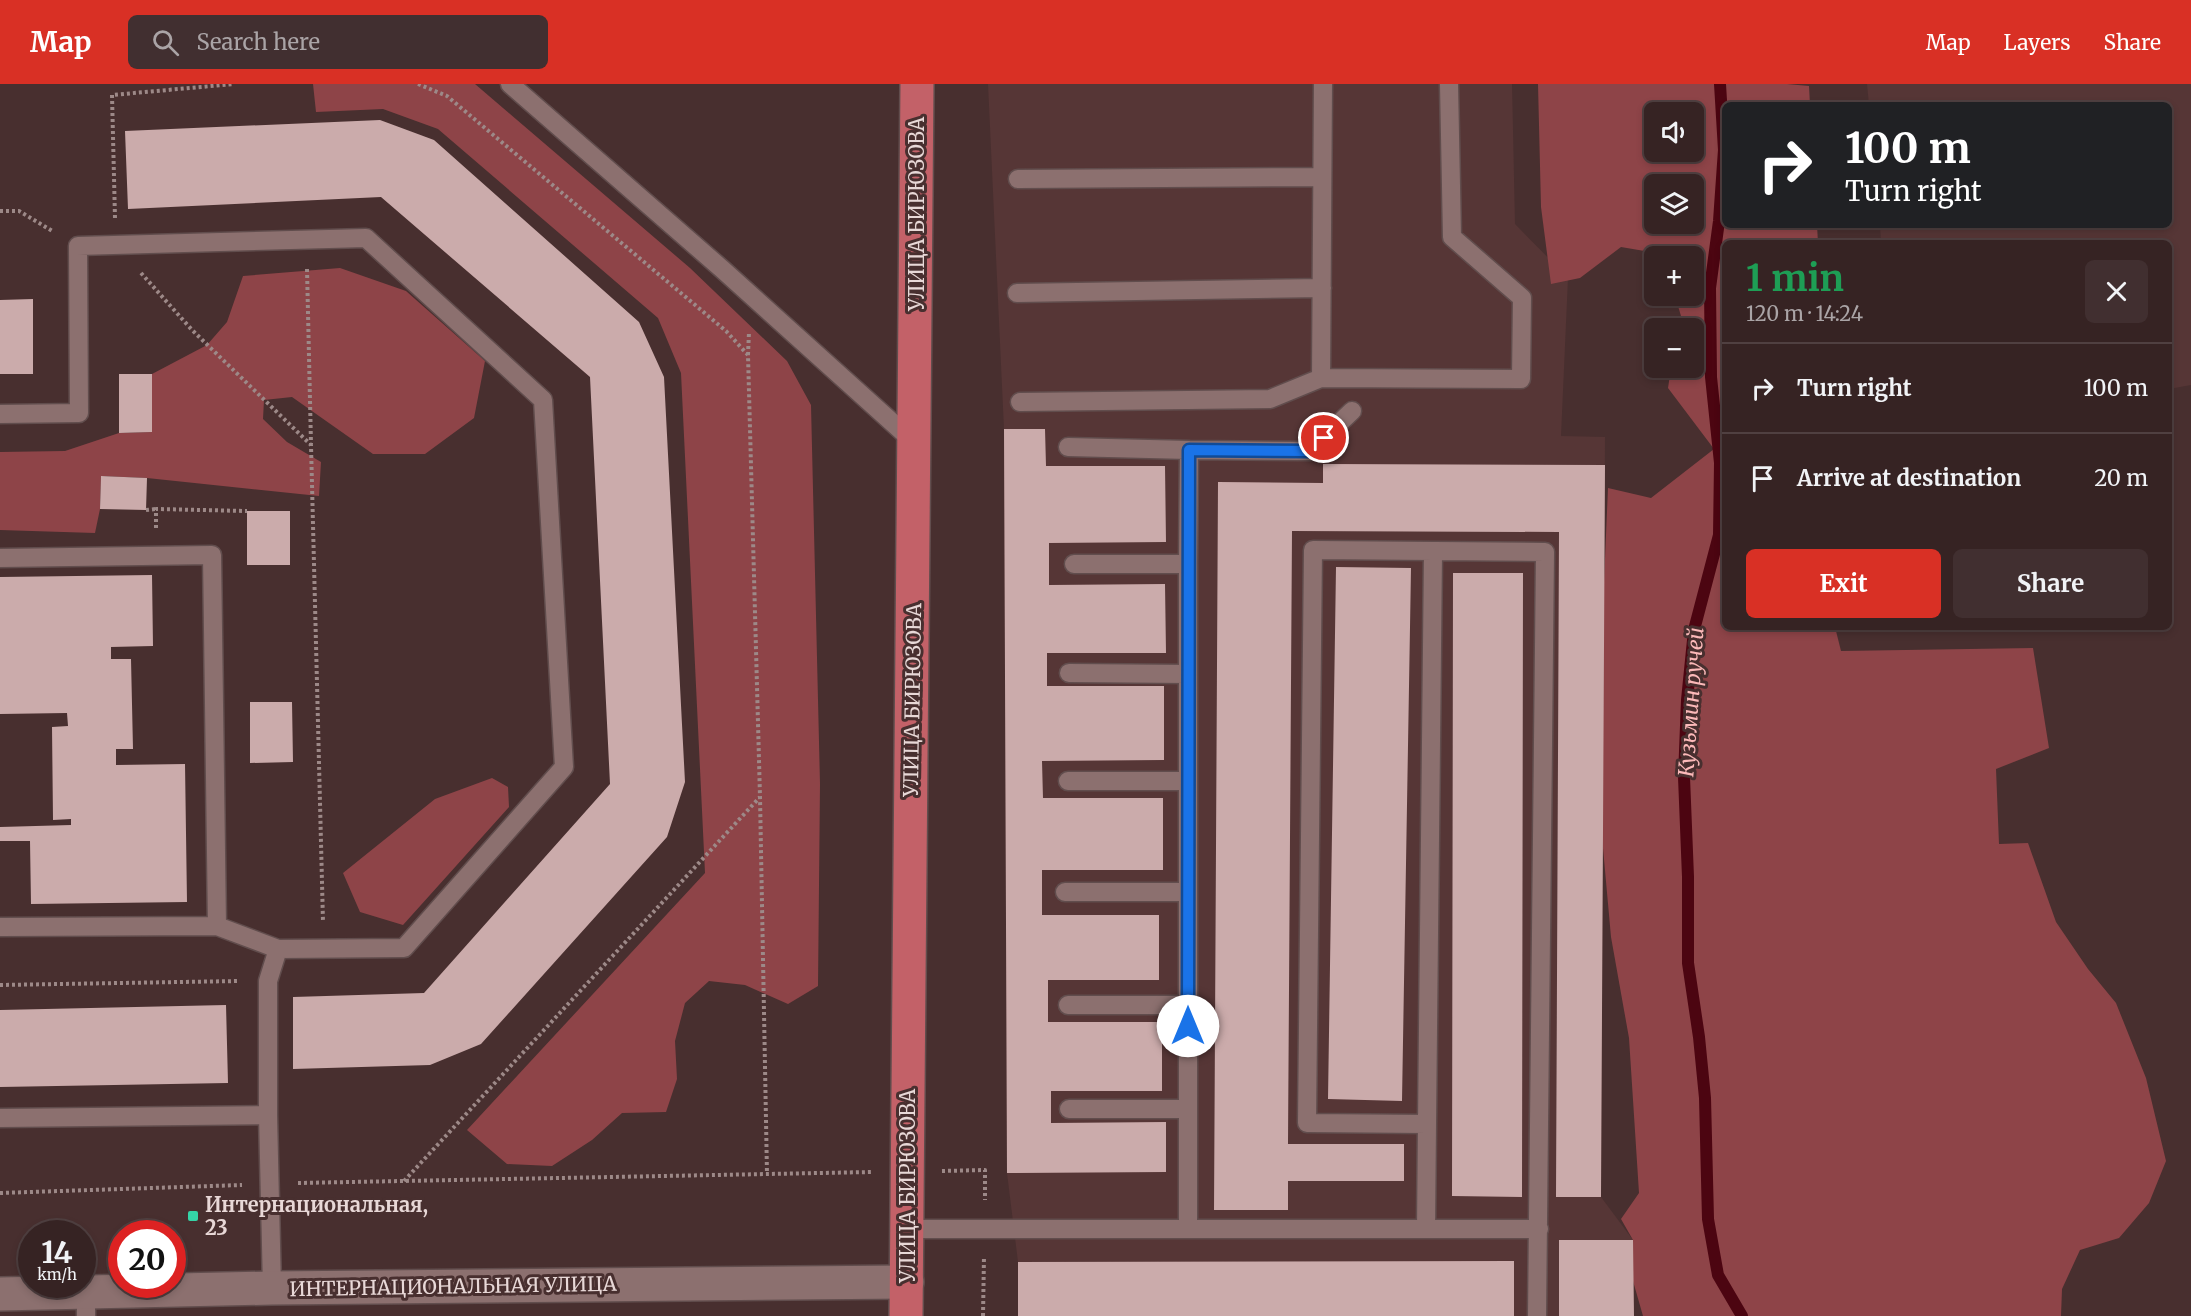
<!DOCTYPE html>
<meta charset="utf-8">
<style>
body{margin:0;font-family:Merriweather,serif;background:#412f30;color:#f1f3f6;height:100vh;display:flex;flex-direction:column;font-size:22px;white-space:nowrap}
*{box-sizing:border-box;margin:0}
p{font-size:20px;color:#aaa4a6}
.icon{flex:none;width:33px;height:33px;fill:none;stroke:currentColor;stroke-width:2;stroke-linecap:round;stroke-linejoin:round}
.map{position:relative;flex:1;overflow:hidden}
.panel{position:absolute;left:1722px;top:156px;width:450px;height:390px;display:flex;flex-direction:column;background:#362323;border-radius:9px;box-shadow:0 3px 9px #0003,0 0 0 2px #504041}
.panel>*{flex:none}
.banner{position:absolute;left:1722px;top:18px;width:450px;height:126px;border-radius:9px;box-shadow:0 3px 9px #0003,0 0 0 2px #504041;background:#202124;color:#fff;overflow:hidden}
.fabs{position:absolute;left:1644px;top:18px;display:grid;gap:12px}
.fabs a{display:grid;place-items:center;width:60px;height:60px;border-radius:9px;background:#362323;box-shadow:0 3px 9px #0003,0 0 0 2px #504041;font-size:30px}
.speed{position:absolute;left:18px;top:1136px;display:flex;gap:12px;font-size:30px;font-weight:700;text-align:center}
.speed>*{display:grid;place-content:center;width:78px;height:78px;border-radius:50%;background:#362323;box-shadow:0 3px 9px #0003,0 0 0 2px #504041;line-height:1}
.speed small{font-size:15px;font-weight:400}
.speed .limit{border:9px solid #d22;background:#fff;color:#111}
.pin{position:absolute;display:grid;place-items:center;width:51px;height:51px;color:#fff;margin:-26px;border:3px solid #fff;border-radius:50%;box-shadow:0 2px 6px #0007}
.me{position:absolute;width:66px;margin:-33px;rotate:0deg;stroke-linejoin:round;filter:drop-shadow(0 0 4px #0008)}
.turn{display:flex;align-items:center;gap:21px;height:126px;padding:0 24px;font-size:27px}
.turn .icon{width:78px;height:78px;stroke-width:2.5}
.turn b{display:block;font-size:42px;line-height:51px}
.round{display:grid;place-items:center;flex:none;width:63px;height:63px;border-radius:9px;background:#412f30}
.summary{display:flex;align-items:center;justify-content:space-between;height:102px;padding:0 24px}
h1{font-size:36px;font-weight:700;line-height:45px;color:#1e9e55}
.primary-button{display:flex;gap:12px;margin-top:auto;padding:12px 24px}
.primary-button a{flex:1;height:69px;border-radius:9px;background:#d93025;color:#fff;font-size:24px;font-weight:700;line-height:69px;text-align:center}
.primary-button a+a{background:#412f30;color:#f1f3f6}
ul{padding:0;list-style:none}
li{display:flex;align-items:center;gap:18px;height:90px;padding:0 24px;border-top:2px solid #504041}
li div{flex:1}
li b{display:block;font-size:22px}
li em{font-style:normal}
header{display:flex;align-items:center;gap:36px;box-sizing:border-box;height:84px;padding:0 30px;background:#d93025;color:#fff}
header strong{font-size:28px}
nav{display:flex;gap:33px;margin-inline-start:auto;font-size:21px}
.search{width:420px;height:54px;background:#412f30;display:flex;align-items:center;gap:15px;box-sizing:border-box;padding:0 21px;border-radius:9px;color:#aaa4a6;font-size:22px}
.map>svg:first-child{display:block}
.built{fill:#563636}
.forest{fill:#8e4448;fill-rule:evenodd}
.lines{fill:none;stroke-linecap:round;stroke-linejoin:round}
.stream{stroke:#4c0511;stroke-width:12}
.building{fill:#cbabab}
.lane-casing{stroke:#614d4d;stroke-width:21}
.secondary-casing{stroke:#614d4d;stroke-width:36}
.primary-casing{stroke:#614d4d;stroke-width:36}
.path{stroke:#9d8988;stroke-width:4;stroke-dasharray:3 3;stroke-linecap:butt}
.lane{stroke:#8c706f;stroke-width:18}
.secondary{stroke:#8c706f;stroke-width:33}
.primary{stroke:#c36168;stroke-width:33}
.route-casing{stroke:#114b97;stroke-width:15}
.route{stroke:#1a73e8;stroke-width:10}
.poi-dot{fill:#35d4a7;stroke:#482f2f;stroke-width:2}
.labels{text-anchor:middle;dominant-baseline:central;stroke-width:6;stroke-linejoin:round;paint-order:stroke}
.street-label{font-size:20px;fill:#e8d8d7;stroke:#482f2f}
.poi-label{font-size:20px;font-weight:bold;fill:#e8d8d7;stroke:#482f2f;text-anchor:start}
.water-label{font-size:21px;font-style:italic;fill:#fcb9b9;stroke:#482f2f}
</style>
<header>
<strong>Map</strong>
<div class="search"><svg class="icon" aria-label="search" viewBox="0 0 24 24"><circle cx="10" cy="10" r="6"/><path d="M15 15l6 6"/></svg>Search here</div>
<nav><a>Map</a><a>Layers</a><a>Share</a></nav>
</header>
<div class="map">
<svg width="2191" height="1232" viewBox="0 0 2191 1232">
<rect width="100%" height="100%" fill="#482f2f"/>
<path class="built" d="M988 0H1512L1515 140 1568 194 1561 352 1605 353 1601 1113 1633 1156 1634 1232H1018V1178L1007 1089 1004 345Z
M1867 0H2191V301L2169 305V159H1881L1880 141H2169V21H1869Z"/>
<path class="forest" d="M313 0H475L690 184 787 277 811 321 820 700 818 902 788 920 745 901 709 897 685 919 675 957 677 995 666 1028 622 1029 592 1056 552 1082 507 1080 467 1046 705 789 681 289 658 234 438 45 383 25 316 28Z
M1538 0H1787L1809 2 1810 21H1725V141H1817L1818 159H1725V543H1835L1841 567 2033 564 2049 664 1996 685 1999 760 2028 759 2056 838 2088 885 2116 919 2146 994 2166 1077 2149 1119 2119 1154 2080 1166 2062 1205 2061 1232H1643L1633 1197V1156L1621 1135 1639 1109 1629 954 1611 853 1602 753 1604 498 1608 404 1651 414 1714 365 1668 304 1671 284H1694V244H1679L1681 232 1675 212H1694V172H1663L1662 170 1621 163 1580 194 1551 200 1541 123ZM1654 28H1694V68H1654ZM1654 100H1694V140H1654Z
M340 184 406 207 485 277 474 334 425 370H373L292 313 264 316 263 335 287 358 321 378 319 412 147 394 101 392 100 425 95 449 0 446V368L65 367 119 349 152 348V290L207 261 227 238 243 192Z
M492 694 508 703 509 723 403 841 360 828 343 789 435 715Z"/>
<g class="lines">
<path class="stream" d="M1720 0 1724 66 1719 137 1710 204 1711 293 1720 379 1719 451 1694 546 1687 616 1684 693 1688 793V879L1699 953 1705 1014 1708 1135 1718 1191 1742 1232"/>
</g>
<path class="building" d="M380 36 434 56 639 238 664 293 685 698 667 753 481 960 430 981 293 985V913L424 909 610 700 590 293 381 113 128 125 125 47Z
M33 215V290H0V216Z
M119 290H152V348L119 349Z
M1004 345H1045L1046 382H1165L1166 458 1049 459V501L1165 500 1166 569H1047V602H1164V676L1042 677 1043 714H1163V786H1042V831H1159V896H1048V938H1162V1007H1051V1039L1166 1038V1088L1007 1089Z
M1323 380 1605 381 1601 1113H1556L1559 448 1292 447 1288 1060H1404V1097H1288V1126H1214L1218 398 1323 399Z
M101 392 147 394 146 426 100 425Z
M247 427H290V481H247Z
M1336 483 1411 484 1402 1017 1328 1015Z
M1453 489H1523L1522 1113 1452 1112Z
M152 491 153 562 111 563V575H131L133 665H116V681L185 680 187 818 31 820 30 757H0V743L71 741V735L53 736 52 643 68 642 67 629 0 630V493Z
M250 618H292L293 678 250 679Z
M226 921 228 999 0 1003V926Z
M1559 1156H1633L1634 1232H1559Z
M1514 1177V1232H1018V1178Z"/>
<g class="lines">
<g class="lane-casing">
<path id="lane" d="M510 0 722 185 915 359
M1323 0 1321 294 1521 295 1522 214 1452 153 1449 0
M1018 95 1322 93
M1017 209 1322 204
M1020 318 1270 315 1321 294
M0 330 79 329 78 162 366 154 543 316 564 683 404 864 278 865 268 897V1031L272 1204
M1068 363 1189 366
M1433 468 1427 1040 1307 1039 1313 466 1545 468 1537 1232
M0 474 212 471 217 842
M1074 480H1188V590
M1188 480 1189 366 1310 367 1352 327
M1069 589 1188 590V697
M1068 697H1188V808
M1065 808H1188V921
M0 843 217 842 278 865
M1068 921H1188V1025
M1069 1025H1188V1145
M0 1034 268 1031
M907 1145H1539
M1426 1145 1427 1040
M86 1207V1232"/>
</g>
<g class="secondary-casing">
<path id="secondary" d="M0 1210 272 1204 907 1198"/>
</g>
<g class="primary-casing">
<path id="primary" d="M906 1232 917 0"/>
</g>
<path class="path" d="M418 0 447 12 726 247 748 271 760 713 767 1090
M0 127H19L54 148
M115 134 112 11 234 0
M307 185 311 360
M141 189 192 246 311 361 323 838
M748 271 749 248
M146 426 156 425
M156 444V425L247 427
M0 901 240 897
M942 1087 985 1086V1116
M404 1097 760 713
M298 1099 872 1088
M0 1109 242 1101
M983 1232 984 1172"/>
<use href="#lane" class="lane"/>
<use href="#secondary" class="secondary"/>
<use href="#primary" class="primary"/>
</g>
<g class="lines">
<g class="route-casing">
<path id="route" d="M1188 942 1189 366 1310 367 1324 354"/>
</g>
<use href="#route" class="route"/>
</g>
<rect class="poi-dot" x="187" y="1126" width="12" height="12" rx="3"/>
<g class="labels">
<g class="street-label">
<text transform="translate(916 130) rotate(-90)">УЛИЦА БИРЮЗОВА</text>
<text transform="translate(912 616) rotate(-89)">УЛИЦА БИРЮЗОВА</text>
<text transform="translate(907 1102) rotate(-90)">УЛИЦА БИРЮЗОВА</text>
<text transform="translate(453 1202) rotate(-1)">ИНТЕРНАЦИОНАЛЬНАЯ УЛИЦА</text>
</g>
<g class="poi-label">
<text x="205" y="1120">Интернациональная,<tspan x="205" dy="23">23</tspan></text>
</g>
<g class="water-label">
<text transform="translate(1691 618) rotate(-86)">Кузьмин ручей</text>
</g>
</g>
</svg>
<div class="fabs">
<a><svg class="icon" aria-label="sound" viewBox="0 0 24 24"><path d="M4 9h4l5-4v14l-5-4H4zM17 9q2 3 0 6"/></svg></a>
<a><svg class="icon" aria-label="layers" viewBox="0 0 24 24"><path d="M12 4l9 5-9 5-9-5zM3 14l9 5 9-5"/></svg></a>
<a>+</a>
<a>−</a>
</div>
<div class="speed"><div>14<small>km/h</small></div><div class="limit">20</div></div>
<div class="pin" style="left:1324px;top:354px;background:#d93025"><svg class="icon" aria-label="arrive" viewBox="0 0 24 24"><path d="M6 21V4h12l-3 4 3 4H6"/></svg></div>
<svg class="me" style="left:1188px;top:942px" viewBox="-20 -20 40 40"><circle r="19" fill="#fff"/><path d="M0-13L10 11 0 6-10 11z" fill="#1a73e8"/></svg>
<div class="banner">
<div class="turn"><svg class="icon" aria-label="right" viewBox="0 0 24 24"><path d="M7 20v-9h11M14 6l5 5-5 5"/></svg><div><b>100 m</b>Turn right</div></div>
</div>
<section class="panel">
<div class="summary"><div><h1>1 min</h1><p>120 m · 14:24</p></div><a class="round"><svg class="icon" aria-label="close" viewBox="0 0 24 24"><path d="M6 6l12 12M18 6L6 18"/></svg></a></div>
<ul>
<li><svg class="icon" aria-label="right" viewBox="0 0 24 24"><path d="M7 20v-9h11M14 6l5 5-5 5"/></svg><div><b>Turn right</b></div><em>100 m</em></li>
<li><svg class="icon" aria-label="arrive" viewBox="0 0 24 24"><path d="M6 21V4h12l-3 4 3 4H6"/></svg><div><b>Arrive at destination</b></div><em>20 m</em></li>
</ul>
<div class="primary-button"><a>Exit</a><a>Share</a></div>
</section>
</div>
